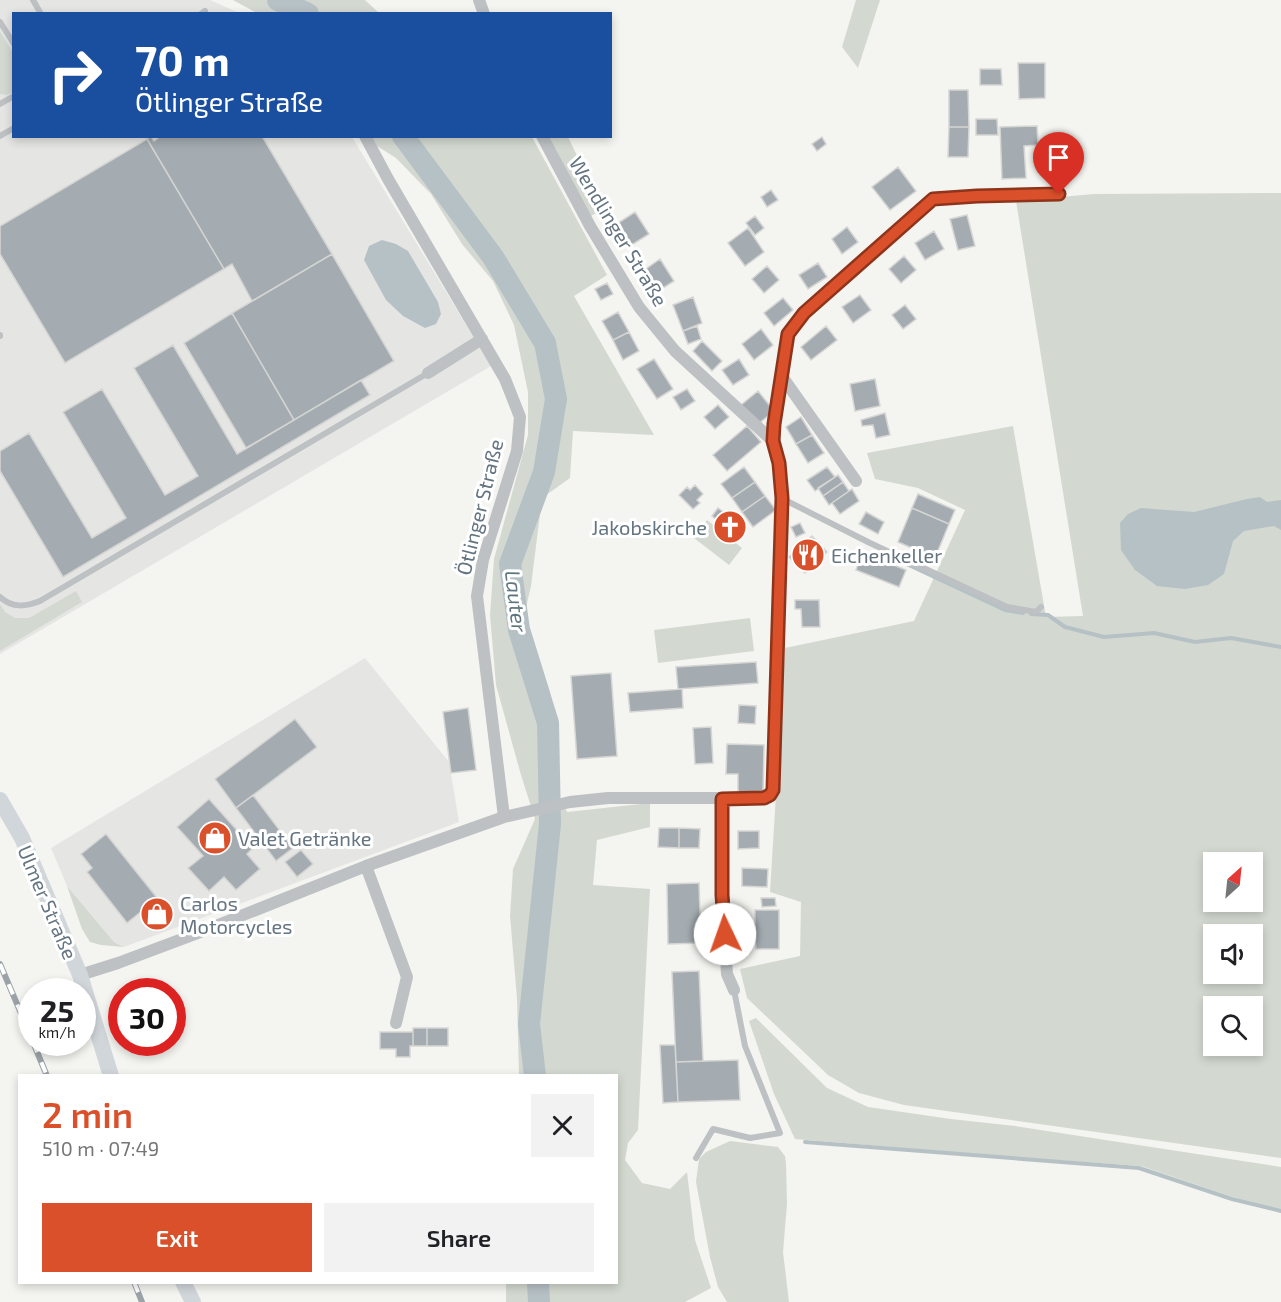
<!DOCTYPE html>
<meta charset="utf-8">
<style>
body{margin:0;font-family:"Exo 2",sans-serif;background:#f2f2f2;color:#202124;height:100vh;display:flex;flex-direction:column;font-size:22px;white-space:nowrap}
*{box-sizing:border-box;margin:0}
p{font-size:20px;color:#757577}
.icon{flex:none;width:33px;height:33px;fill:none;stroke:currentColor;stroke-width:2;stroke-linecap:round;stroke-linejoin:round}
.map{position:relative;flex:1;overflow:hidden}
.panel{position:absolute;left:18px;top:1074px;width:600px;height:210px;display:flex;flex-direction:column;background:#fff;border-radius:0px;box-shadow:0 3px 9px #0003}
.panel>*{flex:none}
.guide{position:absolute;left:12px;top:12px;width:600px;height:126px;border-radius:0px;box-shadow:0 3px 9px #0003;background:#1a4fa0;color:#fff;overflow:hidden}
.needle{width:39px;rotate:27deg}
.controls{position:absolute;left:1203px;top:852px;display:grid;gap:12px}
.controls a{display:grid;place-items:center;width:60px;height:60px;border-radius:0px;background:#fff;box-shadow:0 3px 9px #0003;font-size:30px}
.speed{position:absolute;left:18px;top:978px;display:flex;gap:12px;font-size:30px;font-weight:700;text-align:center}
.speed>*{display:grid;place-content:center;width:78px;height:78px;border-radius:50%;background:#fff;box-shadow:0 3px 9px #0003;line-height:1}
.speed small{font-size:15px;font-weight:400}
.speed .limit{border:9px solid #d22;background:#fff;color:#111}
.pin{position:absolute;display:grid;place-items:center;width:51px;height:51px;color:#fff;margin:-62px -26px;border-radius:50% 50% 50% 0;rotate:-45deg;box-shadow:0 0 6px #0007}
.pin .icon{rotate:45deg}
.me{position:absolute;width:66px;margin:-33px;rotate:357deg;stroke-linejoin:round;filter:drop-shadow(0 0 4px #0008)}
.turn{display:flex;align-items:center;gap:21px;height:126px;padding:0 24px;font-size:27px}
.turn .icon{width:78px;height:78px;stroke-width:2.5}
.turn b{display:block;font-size:42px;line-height:51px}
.round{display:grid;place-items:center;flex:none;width:63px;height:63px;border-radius:0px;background:#f2f2f2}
.headline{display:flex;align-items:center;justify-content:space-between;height:102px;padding:0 24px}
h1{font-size:36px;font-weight:600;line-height:45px;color:#da502a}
.primary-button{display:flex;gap:12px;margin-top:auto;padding:12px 24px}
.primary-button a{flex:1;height:69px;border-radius:0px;background:#da502a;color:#fff;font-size:24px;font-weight:600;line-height:69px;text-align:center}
.primary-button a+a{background:#f2f2f2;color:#202124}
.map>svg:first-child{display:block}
.built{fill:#e5e6e4}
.green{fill:#d3d9d0;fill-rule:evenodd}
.water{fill:#b6c1c6}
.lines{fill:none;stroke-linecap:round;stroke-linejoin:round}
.stream{stroke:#b6c1c6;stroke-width:4}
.river{stroke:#b6c1c6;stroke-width:22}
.building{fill:#a4acb1;stroke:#d5d5d3;stroke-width:1.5}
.lane{stroke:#bdc1c4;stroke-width:6}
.street{stroke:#bdc1c4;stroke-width:12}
.secondary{stroke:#d1d6da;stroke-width:16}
.rail-casing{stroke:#9ca3a8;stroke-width:6}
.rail{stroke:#fff;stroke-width:4;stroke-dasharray:11;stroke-linecap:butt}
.route-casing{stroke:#8e341b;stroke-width:15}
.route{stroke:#da502a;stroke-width:10}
.labels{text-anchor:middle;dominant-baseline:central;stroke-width:6;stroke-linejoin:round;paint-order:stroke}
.street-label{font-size:20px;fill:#647480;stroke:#fff}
.poi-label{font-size:20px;fill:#647480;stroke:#fff;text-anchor:start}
.water-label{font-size:21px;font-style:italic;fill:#60767e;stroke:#fff}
</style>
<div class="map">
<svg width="1281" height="1302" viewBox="0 0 1281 1302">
<rect width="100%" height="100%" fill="#f4f4f0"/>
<path class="built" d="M0 0H210L239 13 14 14V136L352 137 491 366 0 654Z
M365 658 449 762 459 822 124 947 114 942 67 886 51 848Z"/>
<path class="green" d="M233 0H365L379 13H257Z
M856 0H880L858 68 842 47Z
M0 31 13 53V92L7 95 0 94Z
M372 137H532L607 275 574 296 654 435 573 431 570 478 542 498 531 586 525 612 550 692 555 731 558 794 567 812 650 803V827L597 840 593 885 650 889 638 1130 628 1143 625 1160 642 1183 670 1189 687 1172 695 1240 711 1288 685 1302H506V1283L616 1282V1076L519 1075 517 998 510 916 513 869 535 819 521 775 496 685 490 615 494 559 528 435V392L514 325 493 281 462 244 431 194 396 158 377 146Z
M545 137H568L603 209 589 217Z
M1281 193V1158L904 1105 859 1093 828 1075 747 998 740 969 800 956 801 902 770 892 785 648 914 621 965 510 918 488 875 479 867 453 1013 426 1046 617 1083 616 1016 201 1094 194ZM1214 862H1252V902H1214ZM1214 934H1252V974H1214ZM1214 1006H1252V1046H1214Z
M707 520 742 548 729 565 694 538Z
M76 591 82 602 0 651V604L5 612 15 618H29Z
M750 618 754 651 658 663 654 630Z
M67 886 114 942 124 947 101 945 90 942 82 929Z
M756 1018 827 1088 868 1107 951 1119 1015 1126 1281 1167V1210L1233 1197 1141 1166 1012 1157 795 1139 774 1094 749 1021Z
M730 1141 778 1147 785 1156 786 1164 787 1204 783 1252 789 1302H727L718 1287 710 1257 696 1182 699 1159 706 1152Z"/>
<path class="water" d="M382 240 396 244 408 251 438 302 441 314 436 324 425 328 403 316 386 300 364 260 369 246Z
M1260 497 1267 502 1281 500V530L1274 526 1244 531 1233 541 1224 574 1208 585 1185 589 1157 586 1135 570 1121 550 1120 523 1128 514 1141 508 1194 512 1247 499Z"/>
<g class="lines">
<path class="stream" d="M881 552 1005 610 1023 613
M1031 614 1048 615 1065 627 1104 637 1154 633 1195 642 1231 638 1281 647
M805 1142 1139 1168 1232 1199 1281 1211"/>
<path class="river" d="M278 0 308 14
M403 136 493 257 545 343 556 399 544 472 510 564 519 630 548 723 550 824 529 1024 535 1076
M538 1282 539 1302"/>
</g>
<path class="building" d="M1018 63H1045V98L1019 99Z
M980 69H1001L1002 85H980Z
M949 90H968L969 127H949Z
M976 119H997L998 135H976Z
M1037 126 1038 145 1024 146 1026 178 1002 179 1000 127Z
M949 127H969L968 157H948Z
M151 136 154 141 161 136H262L332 254 252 301 232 264 224 269 147 139Z
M822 137 826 144 817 151 812 144Z
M147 139 224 269 65 363 0 254V226Z
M898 167 916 191 890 210 872 187Z
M771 190 778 200 767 207 761 197Z
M635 212 649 234 630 246 615 225Z
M967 215 975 246 958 250 950 219Z
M755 216 764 228 755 235 746 223Z
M847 227 858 242 842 254 832 239Z
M748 228 764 252 745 266 728 243Z
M934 231 944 249 925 260 915 243Z
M332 254 394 361 294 420 232 313Z
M904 256 916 270 901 283 889 269Z
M660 259 674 281 657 292 643 271Z
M818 263 827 277 808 289 799 275Z
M767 266 779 280 764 293 752 279Z
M607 283 613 294 601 300 595 289Z
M860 295 871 310 853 323 842 307Z
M693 297 702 323 683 331 673 305Z
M783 298 793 310 774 326 764 313Z
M905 305 916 319 903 329 892 315Z
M618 312 629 332 613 340 602 321Z
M232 313 294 420 246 448 184 343Z
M697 326 701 339 688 344 683 331Z
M826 326 837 340 811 360 801 347Z
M761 329 773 345 754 360 742 344Z
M629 332 639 351 623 360 613 340Z
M702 341 722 361 712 371 693 351Z
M173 345 237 454 361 380 370 395 63 577 0 471V451L29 433 92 538 126 518 63 412 102 389 165 495 198 476 134 368Z
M654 359 673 389 657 399 637 369Z
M739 359 749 375 733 385 722 370Z
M875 379 880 406 855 411 850 384Z
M687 389 695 401 681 410 673 397Z
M758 391 774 411 757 425 741 405Z
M718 405 729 417 715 429 704 417Z
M885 413 890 435 876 438 873 425 862 426 861 420Z
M801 417 812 435 796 444 786 427Z
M747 426 761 442 727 471 713 455Z
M812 435 824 453 808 463 796 444Z
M744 467 755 482 732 498 721 484Z
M827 467 835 477 815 491 807 480Z
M838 475 843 482 823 496 818 488Z
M755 482 765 496 742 512 732 498Z
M843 482 849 491 829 505 823 496Z
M695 485 703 494 697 500 700 503 693 509 679 495 687 487 690 490Z
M852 489 859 501 840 514 832 503Z
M918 494 955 510 949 524 912 508Z
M765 496 776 510 753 527 742 512Z
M718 508 726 514 719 522 712 516Z
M912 508 949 524 935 558 898 542Z
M727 512 745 526 734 541 716 527Z
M866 512 884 522 878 534 859 524Z
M800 523 805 533 796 537 791 527Z
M812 536 827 552 805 573 789 557Z
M862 552 906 570 899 587 856 570Z
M795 600H819L820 627H802L801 609H795Z
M756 662 758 683 678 689 676 667Z
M611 673 617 756 577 759 571 676Z
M682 689 683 708 630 712 628 693Z
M739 705 756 706 755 724 738 723Z
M468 708 476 770 451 773 443 712Z
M295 719 317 747 236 808 215 779Z
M711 727 713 763 695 764 693 728Z
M727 744 764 745 763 793 738 792V774H726Z
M253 795 293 848 276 861 236 808Z
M209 799 253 848 247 854 260 869 236 890 224 877 209 891 188 868 203 856 177 827Z
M659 828H679V848L658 847Z
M679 828 700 829 699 848H679Z
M738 831H759V848L738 849Z
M106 834 170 914 154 927 142 911 127 923 87 872 92 868 81 854Z
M301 850 313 864 297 877 285 862Z
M742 868 768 869 767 887 742 886Z
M699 883 701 943 668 944 667 884Z
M761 898H775L776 906 762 907Z
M755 910H779V949H756L755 936H753V923H755Z
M699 971 703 1061 676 1062 672 972Z
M413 1028H427V1046H413Z
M427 1028H448V1046H427Z
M380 1032H413V1046H410V1057H396V1049H380Z
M660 1045H675L678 1102 663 1103Z
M738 1060 740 1100 678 1102 676 1062Z"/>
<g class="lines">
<path class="lane" d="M33 0 41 14
M201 14 205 11
M0 22 14 44
M0 104 14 96
M0 136 14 128
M0 335V336
M783 499 870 543 1007 607 1036 612 1041 607
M0 597C12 608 25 607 40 601L428 373
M696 1158 713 1129 750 1138 780 1133 745 1046 734 990"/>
<path class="street" d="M479 0 484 14
M365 136 388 179 505 379 520 417 517 451 483 560 477 596 504 817
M542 136 590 226 639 307 675 351 773 441
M428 373 482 339
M781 375 856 481
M722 799V895L727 974 734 990
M366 866 407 977 396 1023
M80 975 118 963 198 933 366 866 504 817 570 802 608 798H764L770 795 773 790 782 498 779 463 773 441V424L788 334 804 313 933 199 977 196 1059 194"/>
<path class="secondary" d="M0 800 22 838 80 975 111 1076
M183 1282 193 1302"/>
<g class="rail-casing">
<path id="rail" d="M0 964 32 1039
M33 1042 47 1076
M134 1282 142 1302"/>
</g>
<use href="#rail" class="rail"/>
</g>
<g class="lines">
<g class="route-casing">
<path id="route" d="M725 934 722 895V799L764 798 770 795 773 790 782 498 779 463 773 441 774 424 788 334 804 313 933 199 977 196 1059 194"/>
</g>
<use href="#route" class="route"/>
</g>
<defs>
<g id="church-disc" transform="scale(1.725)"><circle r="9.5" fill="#da502a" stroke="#fff"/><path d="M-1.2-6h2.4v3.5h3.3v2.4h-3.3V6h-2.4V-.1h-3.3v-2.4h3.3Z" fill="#fff"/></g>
<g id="restaurant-disc" transform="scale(1.725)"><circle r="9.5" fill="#da502a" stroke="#fff"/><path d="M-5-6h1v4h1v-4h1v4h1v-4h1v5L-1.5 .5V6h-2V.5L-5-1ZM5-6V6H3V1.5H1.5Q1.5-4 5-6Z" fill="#fff"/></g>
<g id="shop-disc" transform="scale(1.725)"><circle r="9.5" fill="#da502a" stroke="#fff"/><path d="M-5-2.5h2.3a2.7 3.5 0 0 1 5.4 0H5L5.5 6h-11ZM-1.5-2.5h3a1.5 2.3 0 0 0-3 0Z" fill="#fff"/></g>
</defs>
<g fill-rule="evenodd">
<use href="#church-disc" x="730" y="527"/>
<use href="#restaurant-disc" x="808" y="555"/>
<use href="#shop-disc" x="215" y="838"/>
<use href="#shop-disc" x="157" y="914"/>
</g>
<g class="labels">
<g class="street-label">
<text transform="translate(619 231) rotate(59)">Wendlinger Straße</text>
<text transform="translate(479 507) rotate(-76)">Ötlinger Straße</text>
<text transform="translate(48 902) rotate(67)">Ulmer Straße</text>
</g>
<g class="poi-label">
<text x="707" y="527" text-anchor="end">Jakobskirche</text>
<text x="831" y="555">Eichenkeller</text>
<text x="238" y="838">Valet Getränke</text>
<text x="180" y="903">Carlos<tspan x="180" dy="23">Motorcycles</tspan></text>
</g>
<g class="water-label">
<text transform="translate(517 601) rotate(83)">Lauter</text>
</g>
</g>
</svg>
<div class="controls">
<a><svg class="needle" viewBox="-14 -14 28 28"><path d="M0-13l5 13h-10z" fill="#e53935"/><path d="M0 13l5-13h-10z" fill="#757577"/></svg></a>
<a><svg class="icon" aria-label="sound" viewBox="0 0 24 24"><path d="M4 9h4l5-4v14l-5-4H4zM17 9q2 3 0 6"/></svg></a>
<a><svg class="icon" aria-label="search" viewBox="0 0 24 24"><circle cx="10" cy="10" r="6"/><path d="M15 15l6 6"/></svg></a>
</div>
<div class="speed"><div>25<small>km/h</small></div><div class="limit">30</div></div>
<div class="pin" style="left:1059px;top:194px;background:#d93025"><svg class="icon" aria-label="arrive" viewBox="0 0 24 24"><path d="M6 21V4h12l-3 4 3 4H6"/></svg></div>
<svg class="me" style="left:725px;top:934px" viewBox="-20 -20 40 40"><circle r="19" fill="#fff"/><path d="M0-13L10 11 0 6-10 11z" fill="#da502a"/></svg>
<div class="guide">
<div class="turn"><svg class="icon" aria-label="right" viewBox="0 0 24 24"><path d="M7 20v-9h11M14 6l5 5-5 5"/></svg><div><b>70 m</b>Ötlinger Straße</div></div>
</div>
<section class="panel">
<div class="headline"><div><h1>2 min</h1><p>510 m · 07:49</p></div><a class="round"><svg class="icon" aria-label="close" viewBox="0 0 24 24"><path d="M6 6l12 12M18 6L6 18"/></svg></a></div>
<div class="primary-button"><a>Exit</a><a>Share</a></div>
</section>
</div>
